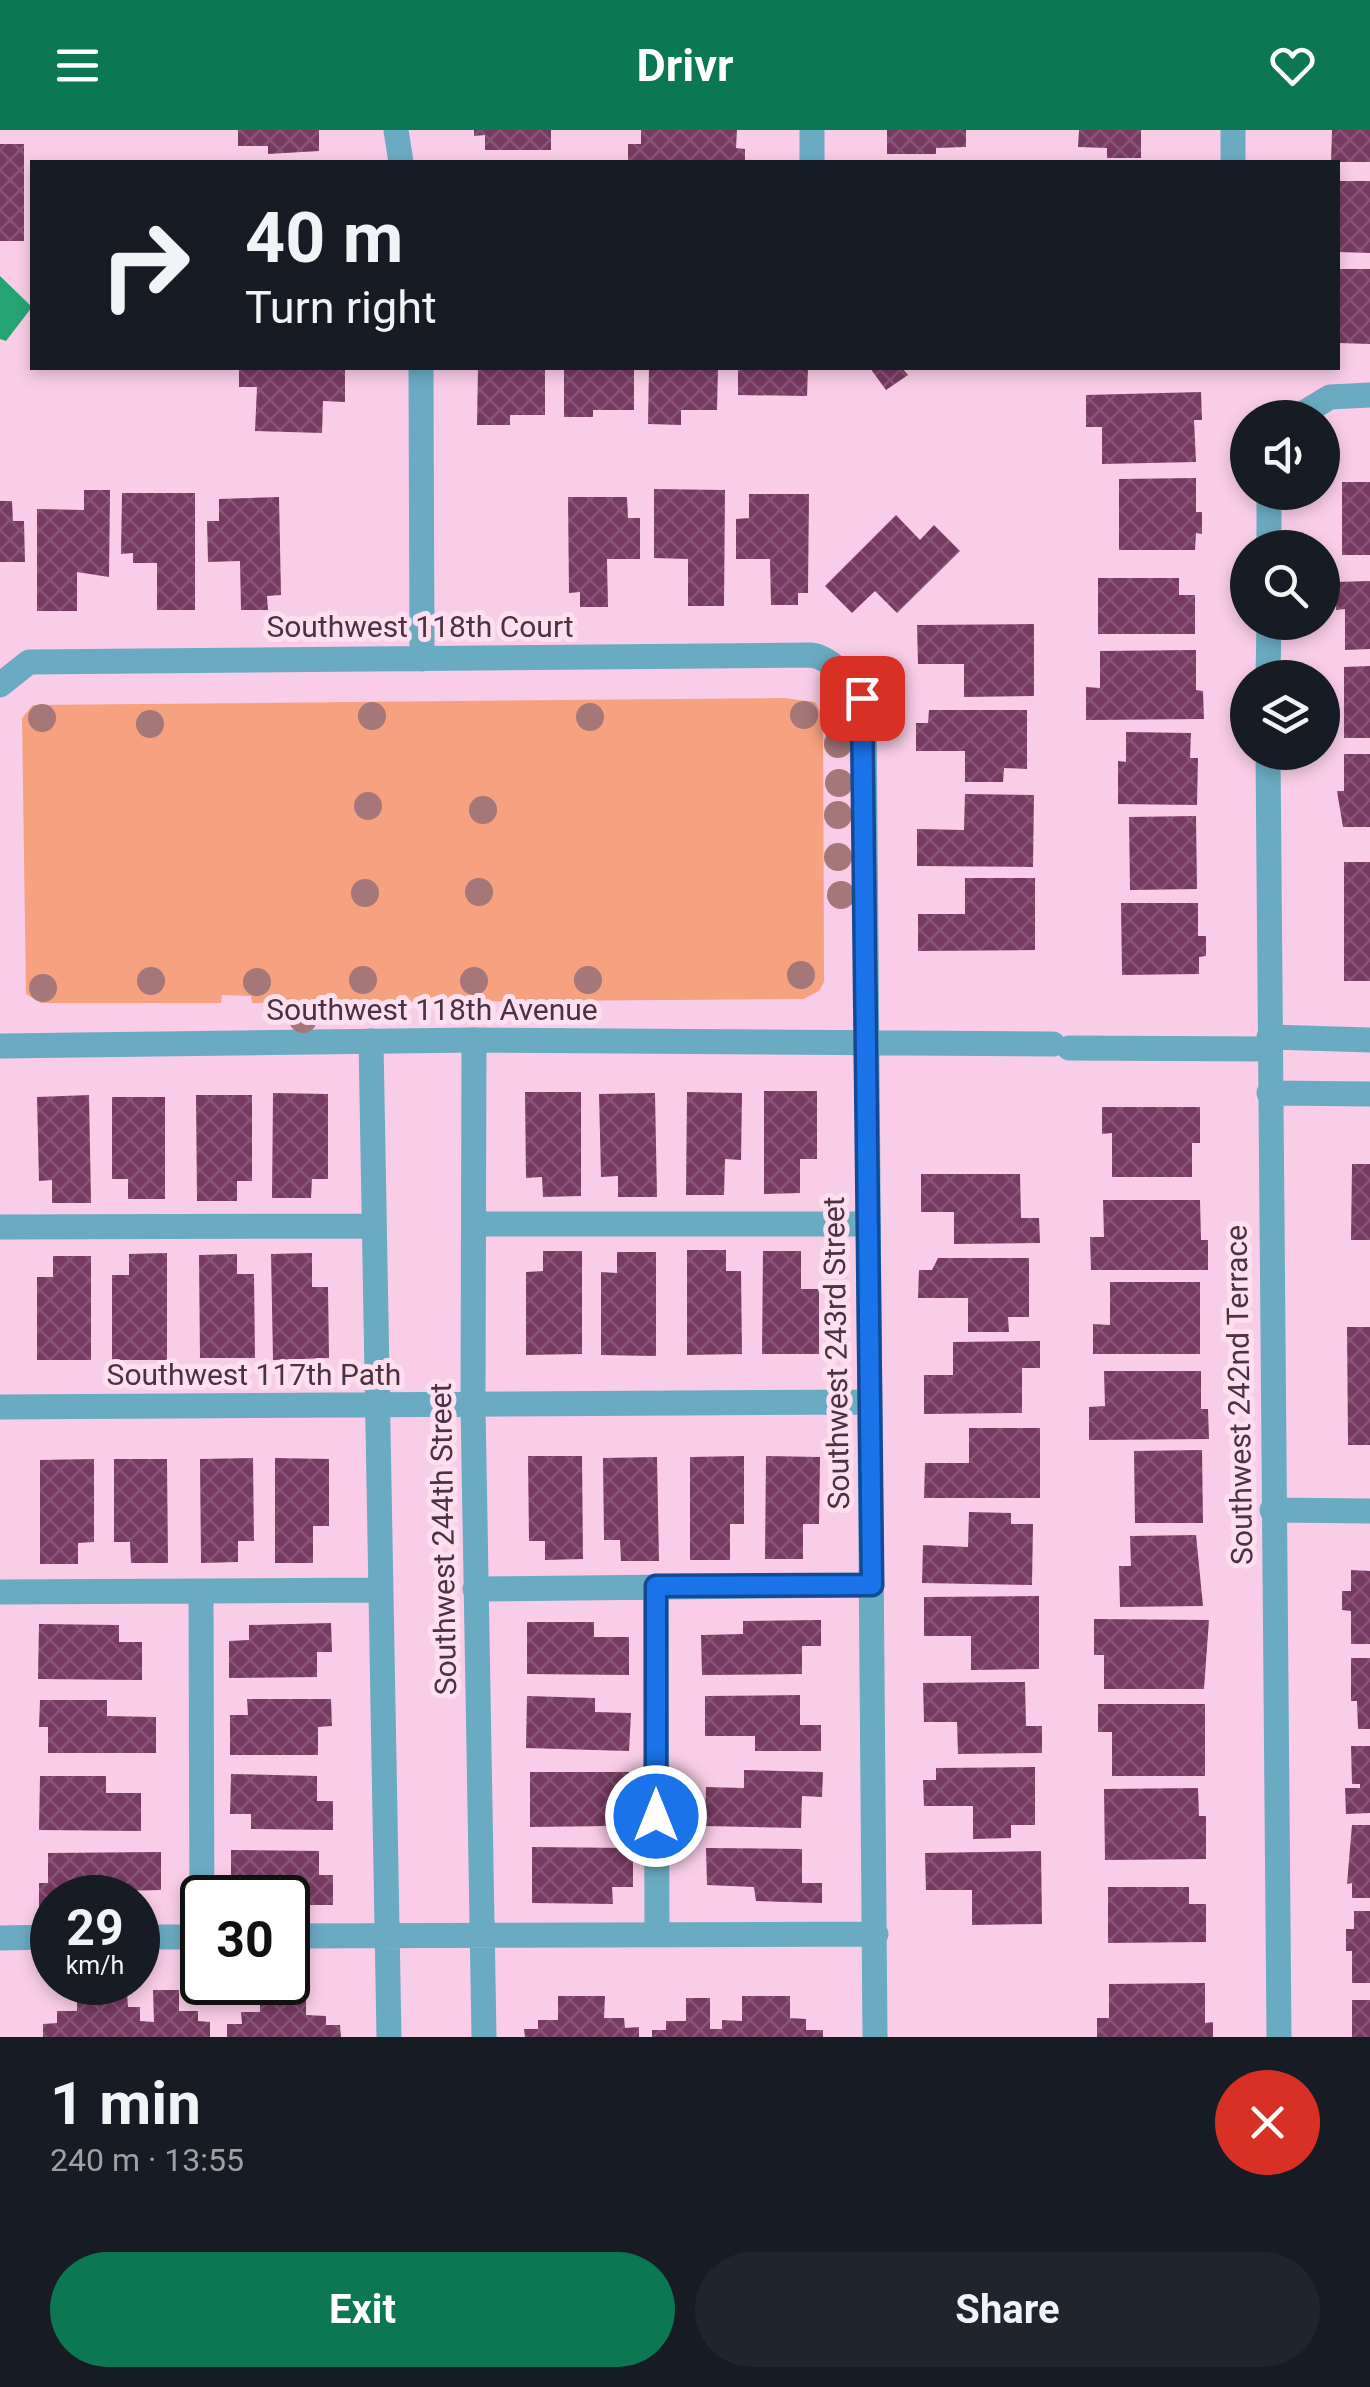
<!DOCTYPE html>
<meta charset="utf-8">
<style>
body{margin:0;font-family:Roboto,sans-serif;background:#20242c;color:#f1f3f6;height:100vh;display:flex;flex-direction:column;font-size:38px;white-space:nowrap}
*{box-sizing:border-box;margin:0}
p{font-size:32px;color:#9ea1a6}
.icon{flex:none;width:55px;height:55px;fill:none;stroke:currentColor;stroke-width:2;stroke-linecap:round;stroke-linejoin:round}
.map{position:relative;height:1907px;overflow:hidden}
.drawer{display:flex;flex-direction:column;background:#171b24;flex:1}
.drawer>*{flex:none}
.hud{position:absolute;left:30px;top:30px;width:1310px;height:210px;border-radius:0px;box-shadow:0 5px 15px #0003;background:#171b24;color:#f1f3f6;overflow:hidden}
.tools{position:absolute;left:1230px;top:270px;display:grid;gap:20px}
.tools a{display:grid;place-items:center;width:110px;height:110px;border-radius:50%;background:#171b24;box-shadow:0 5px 15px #0003;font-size:50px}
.speed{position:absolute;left:30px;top:1745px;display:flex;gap:20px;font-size:50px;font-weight:700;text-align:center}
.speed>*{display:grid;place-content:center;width:130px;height:130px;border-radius:50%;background:#171b24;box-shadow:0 5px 15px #0003;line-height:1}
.speed small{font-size:25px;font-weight:400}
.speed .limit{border:5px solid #111;border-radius:15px;background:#fff;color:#111}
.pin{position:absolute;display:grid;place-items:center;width:85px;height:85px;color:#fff;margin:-42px;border-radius:20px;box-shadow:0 5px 15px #0006}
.me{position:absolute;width:110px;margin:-55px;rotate:0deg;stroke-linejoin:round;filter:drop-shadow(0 0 8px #0008)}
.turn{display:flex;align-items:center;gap:35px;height:210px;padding:0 50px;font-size:45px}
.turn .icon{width:130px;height:130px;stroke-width:2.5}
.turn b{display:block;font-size:70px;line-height:85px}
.round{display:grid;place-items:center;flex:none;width:105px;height:105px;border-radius:52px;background:#20242c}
.overview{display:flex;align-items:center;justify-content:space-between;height:170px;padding:0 50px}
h1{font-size:60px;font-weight:700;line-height:75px}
.button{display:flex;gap:20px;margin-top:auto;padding:20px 50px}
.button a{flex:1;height:115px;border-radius:60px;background:#0c7853;color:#fff;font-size:40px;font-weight:700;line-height:115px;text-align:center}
.button a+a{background:#20242c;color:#f1f3f6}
header{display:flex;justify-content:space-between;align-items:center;height:130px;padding:0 50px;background:#0c7853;color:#fff;font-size:45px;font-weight:700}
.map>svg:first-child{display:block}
.green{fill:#f6a17f}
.water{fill:#25a474}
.building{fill:url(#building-cross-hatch)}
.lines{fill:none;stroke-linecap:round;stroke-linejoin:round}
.minor{stroke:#6babc1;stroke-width:25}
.tree{fill:#a57778}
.route-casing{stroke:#114b97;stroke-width:25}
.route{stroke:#1a73e8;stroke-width:18}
.labels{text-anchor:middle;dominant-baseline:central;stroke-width:10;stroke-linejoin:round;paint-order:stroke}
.street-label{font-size:30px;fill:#4d3042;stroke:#fddff0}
</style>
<header><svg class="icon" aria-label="menu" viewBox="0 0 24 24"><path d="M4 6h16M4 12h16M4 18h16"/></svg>Drivr<svg class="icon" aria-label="heart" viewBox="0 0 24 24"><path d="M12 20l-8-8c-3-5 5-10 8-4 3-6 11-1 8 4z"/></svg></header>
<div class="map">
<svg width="1370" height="1907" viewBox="0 0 1370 1907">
<defs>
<pattern id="building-cross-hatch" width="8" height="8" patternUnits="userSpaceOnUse" patternTransform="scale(2.5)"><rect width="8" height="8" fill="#773a62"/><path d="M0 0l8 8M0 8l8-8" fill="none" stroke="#885576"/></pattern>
</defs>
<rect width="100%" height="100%" fill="#f9cde7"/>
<path class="green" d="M784 568 815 572 823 587 824 852 819 861 803 869 252 873 251 866 222 865 221 873H41L26 864 22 588 33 575Z"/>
<path class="water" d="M0 146 32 177 6 211 0 209Z"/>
<path class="building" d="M238 0H319V21L268 24V16H238Z
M474 0H551V20H485V5L474 6Z
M641 0H737L736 18 745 19V32H628V14H641Z
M887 0H966V17L936 18V24H887Z
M1079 0H1141V28H1107V18L1078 17Z
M1332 0H1370V32H1331Z
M0 14H24V111H0Z
M1338 51H1370V123L1338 122Z
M1338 139H1370V214L1338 213Z
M239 238H345V272L323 271 322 303 255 301 257 257H239Z
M478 238H545V285H510V295H477Z
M564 238H634V280H593V287H564Z
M649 238H718L717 280H681V295L648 294Z
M738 238H808L807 266 738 265Z
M870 238H902L908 245 886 260Z
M1201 262 1202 290H1194L1196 332 1102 334V297H1086V265Z
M1196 348V382H1202V404L1196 403 1195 420H1119V349Z
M1342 352H1370V425H1342Z
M654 359 725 360 724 476H688V429L654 428Z
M84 360H110L109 447 77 442V481H37V379L84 380Z
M122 363H195V480H157V433H133V423L121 424Z
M749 364H809L808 463H798V475H771L770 429H736V389L749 388Z
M279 367 281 465 267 466 268 480H241L240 431 208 432 207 391H219V369Z
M568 367H627L628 388H640V429H607L608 477H580V462L569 463Z
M0 371H12L13 391H24L25 432H0Z
M896 385 920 410 934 395 960 421 897 483 875 461 852 483 825 456Z
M1098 448H1179V465H1195V504H1098Z
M1370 451V519L1345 520V479L1336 480V452Z
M1034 494V566L964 567V534H918L917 495Z
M1196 520V560L1203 561 1204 589 1086 590V557L1100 558V521Z
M1370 536V608H1344V537Z
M929 580H1027V639L1004 638 1003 652H965V621H916V593H928Z
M1126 602 1191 603 1190 628H1198L1197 675 1118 674V631L1126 632Z
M1344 624H1370V697H1343L1337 661H1344Z
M965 664 1034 665 1033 737 917 736V699L964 700Z
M1196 686 1197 759 1130 760 1129 687Z
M1344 732H1370V851H1344Z
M965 748H1035V820L918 821V784H965Z
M1121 773H1198V806H1206V826L1199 827V844L1122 845Z
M764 961H817V1029H800V1063L764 1064Z
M525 962H581V1066L543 1067 542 1047 526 1048Z
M687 962 742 963 741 1030 725 1029 724 1065H686Z
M273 963 328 964V1049H312L311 1068H272Z
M655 963 657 1067H618V1046L601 1047 599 964Z
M89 965 91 1073H52V1050L39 1051 37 967Z
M196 965H252V1051H237V1071H197Z
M112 967H165V1069H128V1049H112Z
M1102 977H1200V1013H1192V1047H1112V1003L1102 1004Z
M1352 1034H1370V1110H1351Z
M921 1044H1020L1021 1088H1039L1040 1113 954 1114V1082H921Z
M1103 1070H1200L1201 1110H1208V1140H1091L1090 1107H1104Z
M687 1120H726V1141H741L742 1224 687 1225Z
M543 1121H582V1224L526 1225V1142L543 1141Z
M763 1121H801V1159H819V1224H762Z
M617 1122H656V1226L601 1225V1142L617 1143Z
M167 1123V1230H112V1145H129V1124Z
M312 1123V1157H328L329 1228 273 1230 271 1124Z
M237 1124V1144H254L255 1228H200L199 1125Z
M53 1126H91V1230H37V1147H53Z
M938 1128H1029V1187H1008L1009 1202H968V1168H918L919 1140H932Z
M1110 1152H1200V1224H1093V1194L1110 1195Z
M1347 1197H1370V1315H1348Z
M1040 1211V1238H1022V1283L924 1284V1245H953V1212Z
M1104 1241H1201V1279H1208L1209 1309 1089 1310V1277L1105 1276Z
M969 1298H1040V1368H924L925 1333H969Z
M1202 1320 1203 1393H1135L1134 1321Z
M528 1326H582L583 1429 545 1430V1411H529Z
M744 1326V1394H730V1430H690V1327Z
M766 1326 820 1327 819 1394H803V1429H765Z
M657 1327 659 1431H621L620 1410H604L603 1328Z
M253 1328 254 1411H238V1432L201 1433 200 1329Z
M275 1328 329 1329V1396H313V1433H275Z
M94 1329V1412L78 1413V1434H40V1330Z
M114 1329H167L168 1433H131L130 1412H114Z
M969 1382 1011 1383V1394H1033L1032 1455 922 1453 923 1415 968 1417Z
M1196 1405 1203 1476 1120 1477 1119 1436H1131L1130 1406Z
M1351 1440 1370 1441V1514H1351V1481L1342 1480V1461H1351Z
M1039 1466V1539L971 1540V1506H924V1467Z
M1094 1489 1209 1490 1204 1559H1104V1525H1094Z
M821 1490V1516H802V1544L702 1545 701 1505 743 1504V1491Z
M527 1492H594V1507H629V1545L527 1544Z
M331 1493 332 1522H317V1547L229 1548V1511L249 1510V1495Z
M39 1494 119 1495V1512H142V1550L38 1549Z
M1351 1528H1370V1599H1358L1357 1571H1351Z
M1025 1552 1026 1596H1042V1623L958 1624 957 1592H924L923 1553Z
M800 1565V1595H821V1621H755V1606H705V1566Z
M527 1566 595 1568V1582L631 1583 629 1621 526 1618Z
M247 1569H331L332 1596 318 1597V1625H230V1585H248Z
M40 1570H107V1586L156 1587V1623H48V1597H39Z
M1098 1574H1205V1646H1112V1602H1098Z
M1351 1616H1370V1683L1346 1684 1345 1658H1360V1654H1352Z
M1035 1637V1695H1011V1708L973 1709V1676H924L923 1650H936V1638Z
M744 1640 823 1642 822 1667 802 1666 801 1698 705 1696 706 1657 744 1658Z
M530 1642H629V1683H611V1696L530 1697Z
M231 1644 317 1646V1671H333V1700L251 1699V1684H230Z
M40 1646H106V1663H141V1701L39 1700Z
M1198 1658 1199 1686H1206V1729L1105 1730 1104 1659Z
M1352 1695H1370V1768H1352V1753L1347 1754Z
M532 1717 633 1718V1757H612L613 1774 532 1773Z
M706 1718 802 1719V1753H822V1773L756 1771 754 1757 707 1755Z
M231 1720 319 1721V1745H333V1775H288V1768H251V1758H231Z
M1041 1721 1042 1794 972 1795V1760H926L925 1723Z
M161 1722V1760L118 1761V1768H52V1777H39V1753H48V1723Z
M1108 1757H1189V1774H1206V1812L1108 1813Z
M1354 1781H1370V1853H1352V1821H1346V1799H1354Z
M1205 1853V1893L1213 1892V1907H1097V1888H1109V1854Z
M153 1860H179V1881H198V1891L210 1892V1907H43V1894L57 1893V1881H77V1862H127L128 1877H140V1891L154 1892Z
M260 1863H306V1885L326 1886V1895H340L341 1907H227V1894H242L241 1882H260Z
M558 1866H605L604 1888H624L625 1898 639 1897V1907H525L524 1899H538V1890H558Z
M742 1866H790V1888L806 1889V1900H823V1907H652V1900H666V1891H686V1868H710V1899H722V1890L742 1891Z
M1352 1870H1370V1907H1352Z"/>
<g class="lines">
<path class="minor" d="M396 0 401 32
M812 0V32
M1233 0V32
M421 238 422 529
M1295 288 1330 267 1370 265
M1269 418V362
M1268 548 1269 492
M0 555 29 532 811 525C830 527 859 556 864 574L875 1907
M1268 622 1279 1907
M1269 907 1370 910
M474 910 473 1275 484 1907
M371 911 389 1907
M0 916 474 910 1053 914
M1069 918 1269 919
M1269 963 1370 964
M474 1094H867
M0 1097 373 1096
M0 1277 869 1272
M1272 1380 1370 1381
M656 1456 657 1805
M475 1459 872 1455
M0 1462 379 1460
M201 1462 202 1807
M288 1806 876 1804
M138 1807H202
M0 1808 52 1807"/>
</g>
<g class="tree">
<circle cx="804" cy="585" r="14"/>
<circle cx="372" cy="586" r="14"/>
<circle cx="590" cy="587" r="14"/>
<circle cx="42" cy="588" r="14"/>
<circle cx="150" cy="594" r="14"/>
<circle cx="838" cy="614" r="14"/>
<circle cx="839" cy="653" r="14"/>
<circle cx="368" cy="676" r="14"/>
<circle cx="483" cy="680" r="14"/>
<circle cx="838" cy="685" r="14"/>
<circle cx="838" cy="727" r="14"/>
<circle cx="479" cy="762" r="14"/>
<circle cx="365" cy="763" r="14"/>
<circle cx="841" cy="765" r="14"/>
<circle cx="801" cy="845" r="14"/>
<circle cx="363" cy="850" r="14"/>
<circle cx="588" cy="850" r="14"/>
<circle cx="151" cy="851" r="14"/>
<circle cx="474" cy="851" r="14"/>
<circle cx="257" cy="852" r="14"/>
<circle cx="43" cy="858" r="14"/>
<circle cx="303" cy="889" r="14"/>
</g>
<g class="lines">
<g class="route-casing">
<path id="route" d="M656 1686V1456L872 1455 862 568"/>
</g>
<use href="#route" class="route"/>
</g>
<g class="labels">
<g class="street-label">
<text x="420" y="496">Southwest 118th Court</text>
<text x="432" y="879">Southwest 118th Avenue</text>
<text transform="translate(836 1223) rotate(-91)">Southwest 243rd Street</text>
<text x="254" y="1244">Southwest 117th Path</text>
<text transform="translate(1239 1265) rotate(-91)">Southwest 242nd Terrace</text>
<text transform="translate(443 1409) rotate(-91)">Southwest 244th Street</text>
</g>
</g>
</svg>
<div class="tools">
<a><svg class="icon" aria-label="sound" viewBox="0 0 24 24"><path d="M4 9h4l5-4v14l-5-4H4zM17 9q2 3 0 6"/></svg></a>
<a><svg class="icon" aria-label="search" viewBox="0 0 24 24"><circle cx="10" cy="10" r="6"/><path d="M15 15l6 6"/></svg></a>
<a><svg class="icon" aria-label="layers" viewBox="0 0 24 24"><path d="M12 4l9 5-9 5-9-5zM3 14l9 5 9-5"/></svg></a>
</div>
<div class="speed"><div>29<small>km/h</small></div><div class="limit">30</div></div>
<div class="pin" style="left:862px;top:568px;background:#d93025"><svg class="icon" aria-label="arrive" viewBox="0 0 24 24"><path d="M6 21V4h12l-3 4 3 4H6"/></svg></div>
<svg class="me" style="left:656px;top:1686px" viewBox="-20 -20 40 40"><circle r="17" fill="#1a73e8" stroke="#fff" stroke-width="3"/><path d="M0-11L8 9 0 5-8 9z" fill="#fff"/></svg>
<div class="hud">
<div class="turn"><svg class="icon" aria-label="right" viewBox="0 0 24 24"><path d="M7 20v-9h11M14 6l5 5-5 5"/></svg><div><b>40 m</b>Turn right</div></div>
</div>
</div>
<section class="drawer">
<div class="overview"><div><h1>1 min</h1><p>240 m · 13:55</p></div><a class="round" style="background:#d93025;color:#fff"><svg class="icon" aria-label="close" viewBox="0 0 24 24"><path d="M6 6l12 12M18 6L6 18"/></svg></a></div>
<div class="button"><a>Exit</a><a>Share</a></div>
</section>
